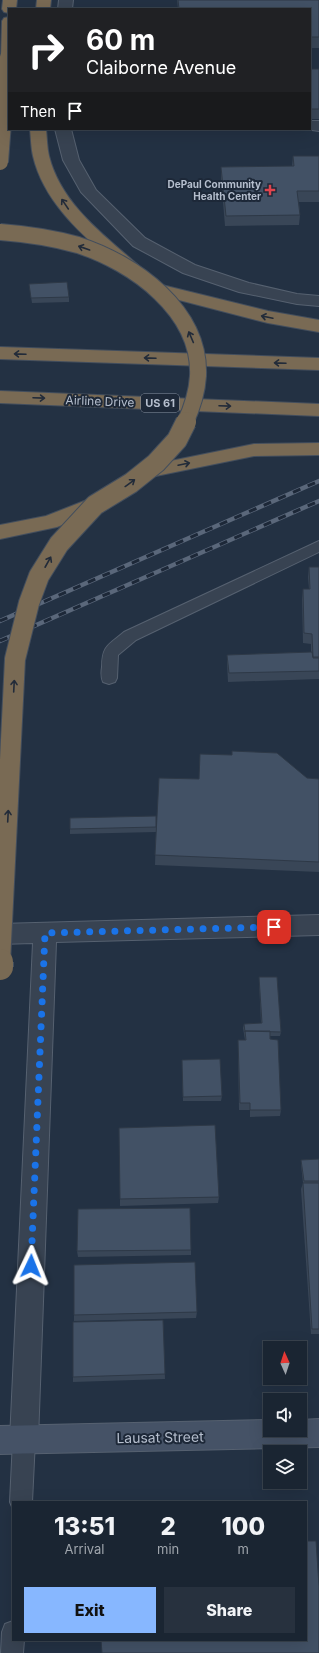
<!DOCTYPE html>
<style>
body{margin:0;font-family:Inter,sans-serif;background:#27313e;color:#f1f3f6;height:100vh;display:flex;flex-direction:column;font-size:15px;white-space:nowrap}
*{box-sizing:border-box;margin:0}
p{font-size:13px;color:#9fa5ac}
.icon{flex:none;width:22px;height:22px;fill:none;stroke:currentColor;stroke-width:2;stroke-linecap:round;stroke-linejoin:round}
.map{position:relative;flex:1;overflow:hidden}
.sheet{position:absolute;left:12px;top:1501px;width:295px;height:140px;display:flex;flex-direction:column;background:#1a2532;border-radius:0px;box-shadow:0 4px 16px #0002,0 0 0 1px #38424d}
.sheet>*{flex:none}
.guide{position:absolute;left:8px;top:8px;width:303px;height:122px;border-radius:0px;box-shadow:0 4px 16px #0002,0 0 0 1px #38424d;background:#202124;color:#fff;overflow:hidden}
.needle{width:26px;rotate:357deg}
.fabs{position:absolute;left:263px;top:1341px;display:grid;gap:8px}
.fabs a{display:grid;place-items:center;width:44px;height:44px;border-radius:0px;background:#1a2532;box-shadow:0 4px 16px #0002,0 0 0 1px #38424d;font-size:20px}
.pin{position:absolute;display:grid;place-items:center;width:34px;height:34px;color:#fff;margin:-17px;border-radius:8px;box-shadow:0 2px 6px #0006}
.me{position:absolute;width:44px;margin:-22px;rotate:2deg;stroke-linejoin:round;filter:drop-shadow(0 0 3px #0008)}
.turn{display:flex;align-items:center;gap:14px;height:84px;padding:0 12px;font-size:18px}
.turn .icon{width:52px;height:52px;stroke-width:2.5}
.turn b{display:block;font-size:28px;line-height:34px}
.then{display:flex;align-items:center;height:38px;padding:0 12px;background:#0003;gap:8px;font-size:15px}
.eta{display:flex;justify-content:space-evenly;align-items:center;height:68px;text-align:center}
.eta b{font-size:24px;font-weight:800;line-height:28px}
.button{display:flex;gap:8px;margin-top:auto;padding:8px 12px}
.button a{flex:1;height:46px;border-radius:0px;background:#87b7ff;color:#111;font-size:16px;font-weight:800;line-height:46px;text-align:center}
.button a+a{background:#27313e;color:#f1f3f6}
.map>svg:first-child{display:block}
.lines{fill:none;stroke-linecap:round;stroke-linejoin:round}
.lane-casing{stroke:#566170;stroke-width:2}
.street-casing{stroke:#566170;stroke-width:2}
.secondary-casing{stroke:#566170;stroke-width:2}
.highway-casing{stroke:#434e5d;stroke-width:2}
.lane{fill:#384352;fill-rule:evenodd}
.street{fill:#384352;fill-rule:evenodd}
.secondary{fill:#455266;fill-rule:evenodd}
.highway{fill:#796a54;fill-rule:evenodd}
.rail-casing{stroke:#5a677a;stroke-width:4.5}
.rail{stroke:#1d2838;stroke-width:3;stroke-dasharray:8;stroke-linecap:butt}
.highway-bridge-far2-casing{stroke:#434e5d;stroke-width:18;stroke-linecap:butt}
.highway-bridge-far1-casing{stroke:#434e5d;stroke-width:22;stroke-linecap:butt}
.highway-bridge-casing{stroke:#434e5d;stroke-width:28;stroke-linecap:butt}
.highway-bridge-far2{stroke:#796a54;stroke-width:16}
.highway-bridge-far1{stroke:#796a54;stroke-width:20}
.highway-bridge{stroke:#796a54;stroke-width:26}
.wall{fill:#394657}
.building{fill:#425165;stroke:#2e3947}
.oneway{stroke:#222b39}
.route{stroke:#1a73e8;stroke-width:7;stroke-dasharray:0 12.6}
.health-dot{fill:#e0444e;stroke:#1d2838;stroke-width:1.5}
.labels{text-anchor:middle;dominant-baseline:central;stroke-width:4;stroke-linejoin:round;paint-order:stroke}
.far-poi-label{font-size:10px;font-weight:bold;fill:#b5becd;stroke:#1d2838;text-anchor:end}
.shield{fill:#1d2838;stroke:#8791a0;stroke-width:1}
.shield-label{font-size:11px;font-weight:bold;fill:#b5becd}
.street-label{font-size:12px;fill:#b5becd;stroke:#1d2838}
.near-street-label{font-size:14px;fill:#b5becd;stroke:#1d2838}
</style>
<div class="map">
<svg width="319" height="1653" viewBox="0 0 319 1653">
<rect width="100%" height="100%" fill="#233143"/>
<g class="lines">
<g class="lane-casing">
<path id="lane" d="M319 541V552L136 640 118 655 117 678 115 682 109 684 103 682C101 677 101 673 102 667 102 645 109 645 124 632Z
M24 1429 32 1432 35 1440 32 1502H13V1509L10 1502 13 1440 16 1432Z
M13 1621V1640H24L23 1653H1L2 1632 5 1624Z"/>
</g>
<g class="street-casing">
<path id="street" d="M59 0H73L72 9H58Z
M310 121H319V131L305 129H310Z
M55 129H71L79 160 96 190 145 238 195 265 249 283 297 294 319 296V306L297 304 239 292 183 273 133 246 81 192 63 160Z
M319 915V935L56 942 38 1440 34 1450 24 1454 14 1450 10 1440 33 943 0 944V924Z"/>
</g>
<g class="secondary-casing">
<path id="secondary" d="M319 1419V1447L0 1454V1426L270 1420V1430H300V1420Z"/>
</g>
<g class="highway-casing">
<path id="highway" d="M3 0H17L16 9H9V13L4 12 2 9Z
M37 0H51L50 9H36Z
M9 17V61L3 60 1 57 2 21 4 18Z
M30 129H46C47 138 47 148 49 156 61 204 104 235 139 266L141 270 139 274 133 275 127 274C90 241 45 207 33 156 31 148 31 138 30 129Z
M158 284 268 311 319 320V332L268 323 152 293 150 289 152 285Z
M0 347 319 358V370L0 359Z
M0 391 319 404V416L0 403Z
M319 443V455L254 456 146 478 139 477 137 472 139 467 146 466 254 444Z
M97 496 104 498 106 503 104 508 57 527 0 539V525L46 516Z"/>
</g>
<use href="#lane" class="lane"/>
<use href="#street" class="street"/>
<use href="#secondary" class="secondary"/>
<use href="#highway" class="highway"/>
<g class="rail-casing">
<path id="rail" d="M0 621 319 481
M0 641 319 501"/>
</g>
<use href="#rail" class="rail"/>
<g class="highway-bridge-far2-casing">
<path id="highway-bridge-far2" d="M0 162 8 57
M0 232C26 234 53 238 78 245 134 263 201 311 198 376 197 393 192 408 185 423"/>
</g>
<g class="highway-bridge-far1-casing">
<path id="highway-bridge-far1" d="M0 963 15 659 29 603 39 576 59 544 95 505 131 483 156 463 177 440 186 422"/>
</g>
<g class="highway-bridge-casing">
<path id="highway-bridge" d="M0 967V962"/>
</g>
<use href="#highway-bridge-far2" class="highway-bridge-far2"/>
<use href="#highway-bridge-far1" class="highway-bridge-far1"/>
<use href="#highway-bridge" class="highway-bridge"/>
</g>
<path class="wall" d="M177 0H319V48H310V9H178Z
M310 69H319V119H310Z
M293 156H319V202H299L300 215 299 225 225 226 221 178V167L292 166Z
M29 284 69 297V302L32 303Z
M309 567H319V679L228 682 227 663V655L311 652V644L303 643 302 599 303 589H309L308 577Z
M307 778 319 779V872L155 865 156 832 70 834V829L156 816V830L199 779Z
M259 977 281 1032 280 1036H270L281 1110 280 1116 250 1117V1110H239L238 1047V1040H245L243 1028 244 1024 261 1023 259 982Z
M182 1065 222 1096 221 1101H183Z
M319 1159V1334H311L301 1189 303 1183 301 1164V1160Z
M219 1197 218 1203 120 1206V1199Z
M191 1250V1255L78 1257 77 1251Z
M197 1312 196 1318 74 1321V1315Z
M163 1320 165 1379 73 1382V1377Z"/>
<path class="building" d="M178 0H319V37H310V9H179Z
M310 69H319V109H310Z
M293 156H319V191H297L300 215 226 216 221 167 294 166Z
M67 282 69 297 31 298 29 284Z
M309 567H319V657H313L312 634 304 633 303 589H310Z
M312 652 313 658H319V671L229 673 227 655Z
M232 751 277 753 307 778 319 779V862L155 855 159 778 199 779 200 754 232 755Z
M156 816V827L70 829V818Z
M259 977H277L281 1032 245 1031V1032L244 1024 262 1023Z
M245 1031H270V1039L278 1040 281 1110H250V1103H240L238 1040H246Z
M220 1059 222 1096 183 1097 182 1060Z
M215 1125 219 1197 120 1199 119 1128Z
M319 1159V1181H304L301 1160Z
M303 1183H319V1329H312Z
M190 1208 191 1250 77 1251 78 1209Z
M195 1262 197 1312 74 1315V1265Z
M163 1320 165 1374 73 1377V1322Z
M306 1541H316L319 1586V1653H102L101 1640H306Z"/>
<defs><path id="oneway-shaft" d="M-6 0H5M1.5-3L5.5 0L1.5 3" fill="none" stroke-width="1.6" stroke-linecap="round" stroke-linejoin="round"/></defs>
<g class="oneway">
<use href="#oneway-shaft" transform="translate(65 204) rotate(-124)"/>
<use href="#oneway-shaft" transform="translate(84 248) rotate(-161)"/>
<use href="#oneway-shaft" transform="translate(267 317) rotate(-168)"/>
<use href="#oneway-shaft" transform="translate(191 337) rotate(-113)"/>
<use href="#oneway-shaft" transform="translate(20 354) rotate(-178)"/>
<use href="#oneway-shaft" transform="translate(150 358) rotate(-178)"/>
<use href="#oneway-shaft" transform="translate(280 363) rotate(-178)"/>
<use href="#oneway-shaft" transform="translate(39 398) rotate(2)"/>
<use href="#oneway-shaft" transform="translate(225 406) rotate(2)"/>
<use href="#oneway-shaft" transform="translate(184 464) rotate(-12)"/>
<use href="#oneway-shaft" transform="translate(130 483) rotate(-36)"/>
<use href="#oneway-shaft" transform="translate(48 562) rotate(-61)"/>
<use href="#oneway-shaft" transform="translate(14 686) rotate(-87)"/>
<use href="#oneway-shaft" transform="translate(8 816) rotate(-87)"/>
</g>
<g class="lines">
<path class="route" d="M31 1266 45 933 274 927"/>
</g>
<path class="health-dot" d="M268 184h4v4h4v4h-4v4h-4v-4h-4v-4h4z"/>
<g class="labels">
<g class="far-poi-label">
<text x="261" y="184">DePaul Community<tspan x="261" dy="12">Health Center</tspan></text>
</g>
<rect class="shield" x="141" y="394" width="38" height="18" rx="3"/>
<g class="shield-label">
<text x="160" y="403">US 61</text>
</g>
<g class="street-label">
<text transform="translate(100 401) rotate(2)">Airline Drive</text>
</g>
<g class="near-street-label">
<text transform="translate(160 1437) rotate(-1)">Lausat Street</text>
</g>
</g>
</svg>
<div class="fabs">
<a><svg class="needle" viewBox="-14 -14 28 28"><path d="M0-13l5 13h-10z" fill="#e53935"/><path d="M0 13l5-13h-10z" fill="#9fa5ac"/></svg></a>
<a><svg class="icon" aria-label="sound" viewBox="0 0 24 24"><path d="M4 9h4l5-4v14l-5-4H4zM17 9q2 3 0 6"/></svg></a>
<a><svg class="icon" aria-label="layers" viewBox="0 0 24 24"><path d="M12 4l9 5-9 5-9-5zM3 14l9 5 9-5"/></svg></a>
</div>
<div class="pin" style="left:274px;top:927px;background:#d93025"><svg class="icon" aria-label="arrive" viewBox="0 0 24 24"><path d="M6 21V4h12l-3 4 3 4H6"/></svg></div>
<svg class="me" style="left:31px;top:1266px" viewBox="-20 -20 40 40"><path d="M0-17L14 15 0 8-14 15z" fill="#1a73e8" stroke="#fff" stroke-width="4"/></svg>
<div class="guide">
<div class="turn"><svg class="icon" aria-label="right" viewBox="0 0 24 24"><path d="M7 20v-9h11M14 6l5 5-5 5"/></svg><div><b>60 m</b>Claiborne Avenue</div></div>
<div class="then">Then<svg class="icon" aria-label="arrive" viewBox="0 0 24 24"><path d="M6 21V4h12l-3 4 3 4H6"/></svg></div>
</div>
<section class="sheet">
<div class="eta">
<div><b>13:51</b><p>Arrival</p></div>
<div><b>2</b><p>min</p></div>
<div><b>100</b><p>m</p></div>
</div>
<div class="button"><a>Exit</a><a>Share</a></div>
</section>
</div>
